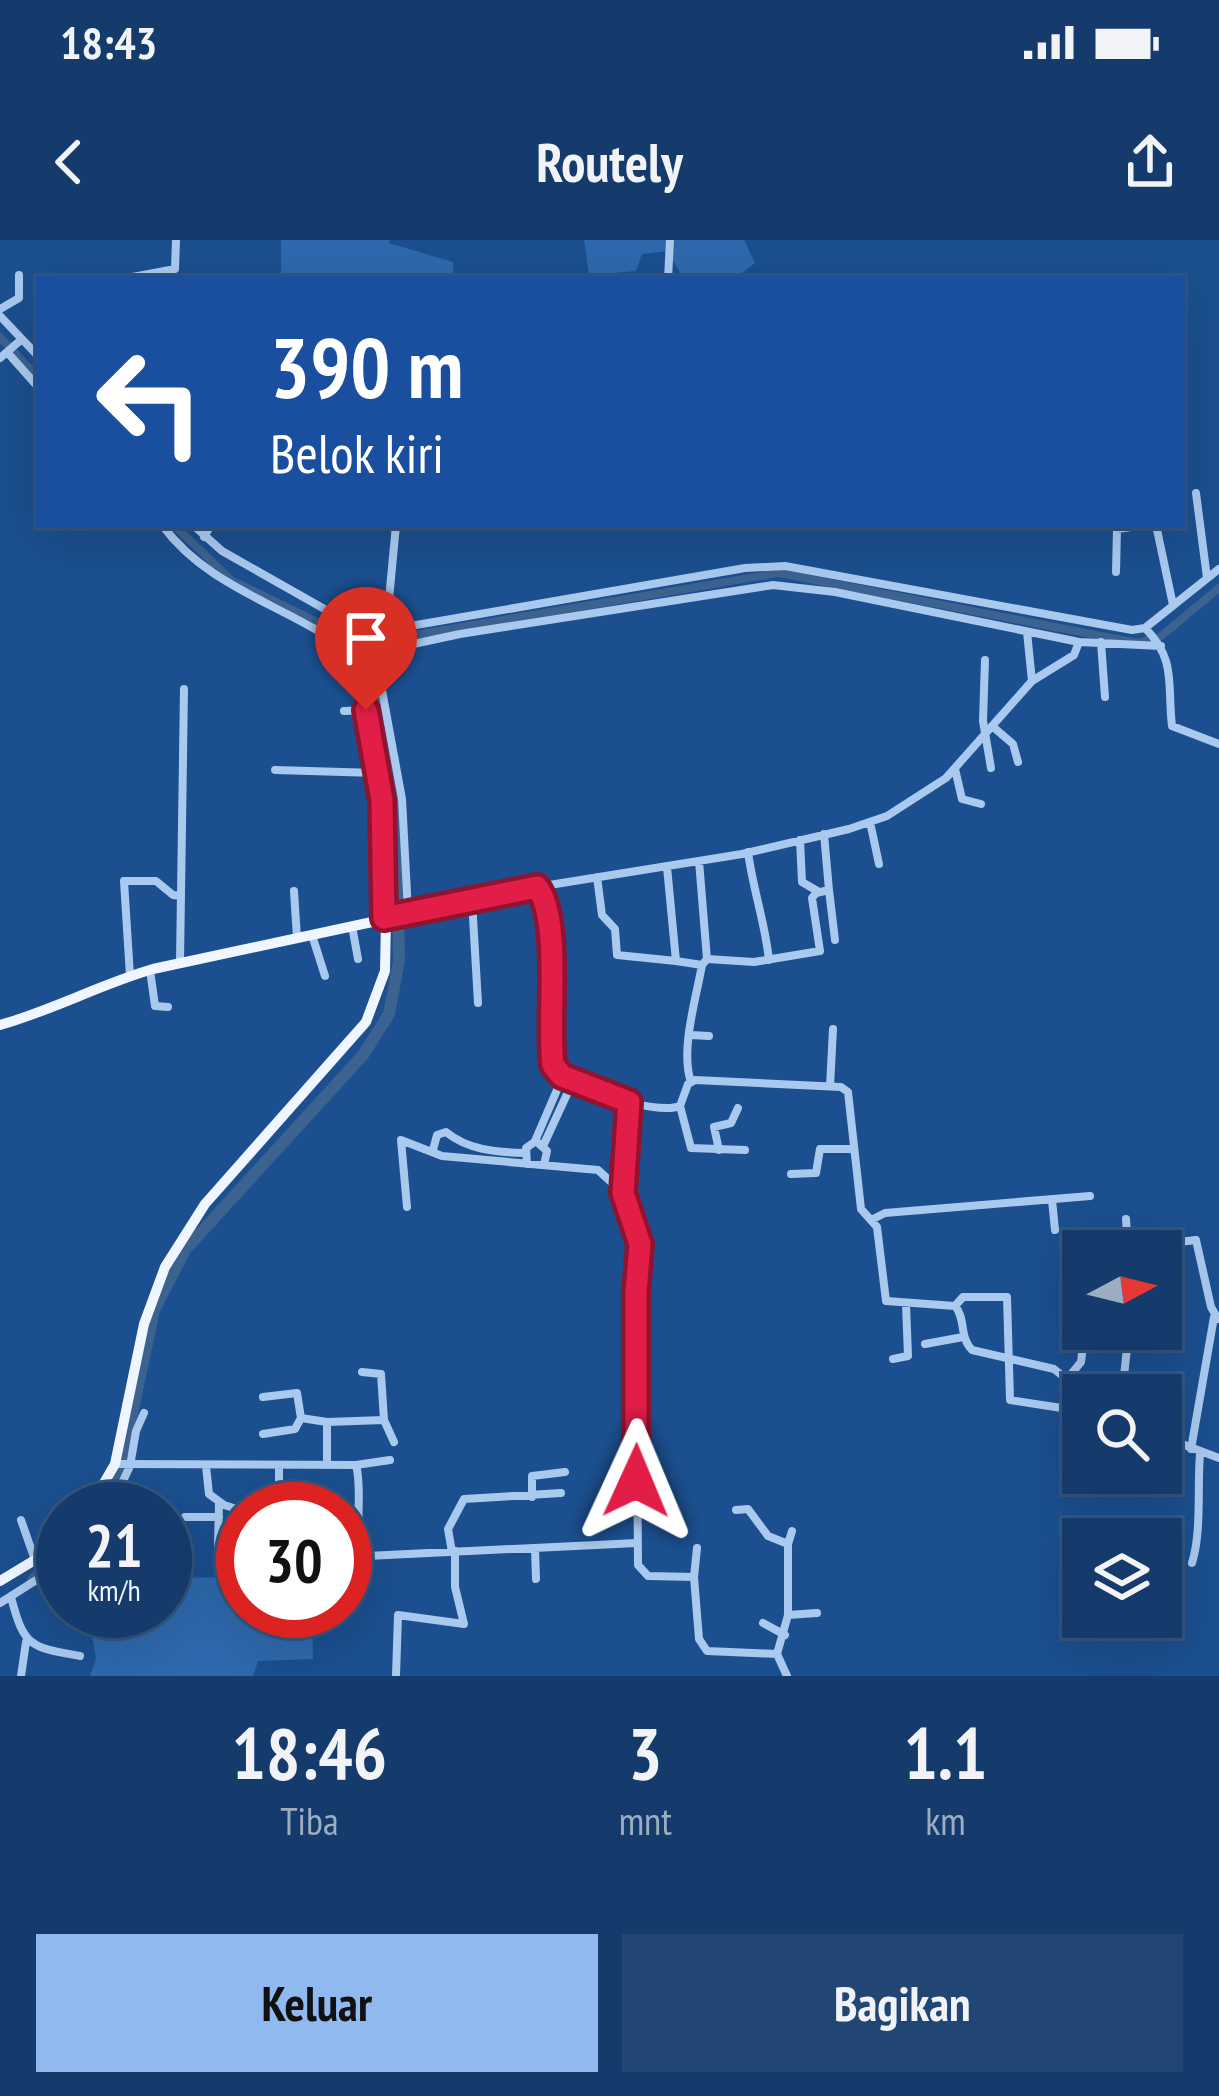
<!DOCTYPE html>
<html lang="id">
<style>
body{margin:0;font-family:"PT Sans Narrow",sans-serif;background:#214673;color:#f1f3f6;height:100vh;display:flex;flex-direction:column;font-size:45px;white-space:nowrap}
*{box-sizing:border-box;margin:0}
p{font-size:39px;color:#9dadc1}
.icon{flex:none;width:66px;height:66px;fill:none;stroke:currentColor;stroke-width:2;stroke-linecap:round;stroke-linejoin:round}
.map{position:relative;height:1436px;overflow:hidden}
.drawer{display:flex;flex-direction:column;background:#143b6b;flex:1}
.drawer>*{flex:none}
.guide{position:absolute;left:36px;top:36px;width:1149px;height:252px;border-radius:0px;box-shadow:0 12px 48px #0002,0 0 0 3px #33557e;background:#1a4fa0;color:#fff;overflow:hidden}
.needle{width:78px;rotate:83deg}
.controls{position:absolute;left:1062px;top:990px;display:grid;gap:24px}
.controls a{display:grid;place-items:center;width:120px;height:120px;border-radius:0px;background:#143b6b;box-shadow:0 12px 48px #0002,0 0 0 3px #33557e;font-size:60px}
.speed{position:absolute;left:36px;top:1242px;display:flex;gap:24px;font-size:60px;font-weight:700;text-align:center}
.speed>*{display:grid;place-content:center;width:156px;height:156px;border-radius:50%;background:#143b6b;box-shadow:0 12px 48px #0002,0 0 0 3px #33557e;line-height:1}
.speed small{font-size:30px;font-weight:400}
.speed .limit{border:18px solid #d22;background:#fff;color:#111}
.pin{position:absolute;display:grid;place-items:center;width:102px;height:102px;color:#fff;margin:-123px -51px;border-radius:50% 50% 50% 0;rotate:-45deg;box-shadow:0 0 12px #0007}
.pin .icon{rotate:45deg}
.me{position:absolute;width:132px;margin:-66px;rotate:1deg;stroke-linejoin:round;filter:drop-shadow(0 0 9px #0008)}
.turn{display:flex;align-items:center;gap:42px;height:252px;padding:0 36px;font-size:54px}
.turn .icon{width:156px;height:156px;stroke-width:2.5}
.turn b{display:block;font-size:84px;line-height:102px}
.eta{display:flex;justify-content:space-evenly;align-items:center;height:204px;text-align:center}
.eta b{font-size:72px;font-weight:800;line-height:84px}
.button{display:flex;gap:24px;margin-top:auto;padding:24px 36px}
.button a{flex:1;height:138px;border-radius:0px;background:#90b9f0;color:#111;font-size:48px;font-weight:800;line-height:138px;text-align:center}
.button a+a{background:#214673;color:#f1f3f6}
.status{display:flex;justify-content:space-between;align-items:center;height:84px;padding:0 60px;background:#143b6b;direction:ltr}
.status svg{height:33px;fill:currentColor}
header{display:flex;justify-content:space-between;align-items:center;height:156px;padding:0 36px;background:#143b6b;font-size:54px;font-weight:800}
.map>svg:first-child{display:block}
.green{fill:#2e69ad}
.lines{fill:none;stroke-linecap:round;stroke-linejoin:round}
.canal{stroke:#3c6290;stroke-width:8}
.river{stroke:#3c6290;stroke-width:12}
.minor{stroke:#a9c9ee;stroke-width:8}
.major{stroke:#f0f6ff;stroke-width:10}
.route-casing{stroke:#92132f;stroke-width:30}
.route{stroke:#e11d48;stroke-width:21}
</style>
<div class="status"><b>18:43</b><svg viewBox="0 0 49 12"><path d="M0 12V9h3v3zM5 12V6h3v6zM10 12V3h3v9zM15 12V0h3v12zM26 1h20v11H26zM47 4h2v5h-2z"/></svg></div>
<header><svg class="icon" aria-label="back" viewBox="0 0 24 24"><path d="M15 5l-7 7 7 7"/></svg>Routely<svg class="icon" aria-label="share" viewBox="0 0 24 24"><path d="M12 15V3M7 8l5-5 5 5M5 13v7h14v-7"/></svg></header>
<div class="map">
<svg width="1219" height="1436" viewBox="0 0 1219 1436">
<rect width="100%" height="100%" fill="#1b4f8f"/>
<path class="green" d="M281 0H389V3L453 22 454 39 281 38Z
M584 0H744L755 23 734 39H684L667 11 642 14 636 31 589 35Z
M243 1337V1371H267L269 1375 312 1371 313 1419 258 1421 253 1436H90L96 1419 88 1371H165V1338Z"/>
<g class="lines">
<path class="canal" d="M0 97 39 139
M174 285 231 340 362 404 779 333 1137 403 1160 397 1219 348"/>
<path class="river" d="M99 1269 115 1239 128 1193 154 1070 185 1010 363 815 389 774 399 721 396 558 393 520 362 404
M33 1340 63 1312"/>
<path class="minor" d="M122 39 175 29 176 0
M668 39 670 0
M0 69 19 58V35
M0 76 39 117
M7 112 39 148
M0 118 22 99
M1196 253 1207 338
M162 285C210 350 288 365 350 412L363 454 382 560 384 678
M193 285 222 311 372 396 402 559 408 672
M462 285H495
M1156 285 1173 365
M204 297 211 285
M1116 332 1117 289 1145 285
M1145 388C1177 420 1167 445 1172 486L1219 504
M386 391 396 285
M1027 392 1032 441
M370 393 745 328 785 326 1132 390 1145 388 1219 329
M1101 402 1105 457
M376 412 460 394 773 345 835 352 1079 402 1161 406
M985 420 983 481 991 528
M344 471 366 470
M992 486 1013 504 1018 522
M955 529 962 559 981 564
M275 530 377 533
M870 582 879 624
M800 600 802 642 819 652
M748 612C753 650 765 682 769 720
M667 627 676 721 702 725
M597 637 602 675 615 689 617 715 676 721
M537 647 742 614 849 589 887 576 946 538 1032 441 1074 415 1079 402
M829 650 835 700
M294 651 297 698
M472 660 478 763
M386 679 537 647C561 680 547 782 553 825 568 847 655 876 680 866L688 844 695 840 841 847 848 852 861 969 877 987 886 1061 955 1066C966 1078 959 1097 972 1110L1054 1129 1086 1155
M352 686 358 719
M312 695 325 736
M707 719 754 722 820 711 812 658 816 653 829 650 824 594
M180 722 184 449
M150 730 155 766 168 767
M130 736 124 641H156L173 655 181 656
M691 795 709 796
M691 842C680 810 696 759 702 725L707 719 699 621
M830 846 833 789
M629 862 623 953 640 1004 636 1053 638 1325 648 1336 694 1337 699 1399 707 1411 777 1414 787 1436
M680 866 691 908 745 910
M535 901 563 836
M544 904 574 839
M433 910 437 895 446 892C468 910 495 912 524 913
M719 910 714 887 731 883 738 868
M527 924 526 908 536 901 547 911 544 925
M791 934 816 933 820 909H854
M1052 960 1055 990
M407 967 401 900 442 916 598 930 622 952
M873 979 885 973 1090 956
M1126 979 1128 1011
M1161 1004 1196 1000 1211 1067 1218 1079
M955 1066 963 1057H1007L1010 1160 1068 1169
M925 1104 963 1097
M893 1119 908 1116 906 1064
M362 1132 381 1134 384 1180 394 1202
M1068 1138 1081 1122 1083 1105
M1122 1155 1129 1089
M263 1157 297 1153 301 1178 327 1182
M263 1194 295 1189 301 1178
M1161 1196 1219 1218
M1191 1209 1214 1077
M115 1224 356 1225C364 1252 351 1296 367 1316L637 1303
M327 1225V1182L384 1180
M356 1225 390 1220
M206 1226 209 1254 224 1265 243 1271
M279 1227V1269
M532 1257V1236L565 1232
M110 1269 130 1226 136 1191 144 1173
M736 1270 748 1269 768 1296 788 1304
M185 1277H219
M21 1280 35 1320
M218 1306 219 1263
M535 1308 536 1339
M452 1312 448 1289 464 1259 561 1253
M345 1317 363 1314
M1192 1323C1202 1290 1197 1249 1200 1214
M694 1337 697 1308
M11 1357C24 1407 30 1407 80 1416
M0 1363 63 1323
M788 1375 817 1373
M763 1383 785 1395
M777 1414 788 1375V1304L792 1291
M21 1436 26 1402
M396 1436 398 1375 464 1384 455 1347V1311"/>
<path class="major" d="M0 785C53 770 101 744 153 729L386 679 385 731 366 782 205 964 165 1027 144 1084 115 1224 89 1269
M0 1341 48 1312 63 1297"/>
</g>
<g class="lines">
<g class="route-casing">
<path id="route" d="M366 470 382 560 384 678 537 647C562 680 547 781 553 825L562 836 629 862 623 953 640 1004 636 1053V1241"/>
</g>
<use href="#route" class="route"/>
</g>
</svg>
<div class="controls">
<a><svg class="needle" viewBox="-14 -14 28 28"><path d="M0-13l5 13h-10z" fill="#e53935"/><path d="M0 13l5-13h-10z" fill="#9dadc1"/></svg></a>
<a><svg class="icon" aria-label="search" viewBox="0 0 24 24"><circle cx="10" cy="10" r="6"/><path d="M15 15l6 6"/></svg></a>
<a><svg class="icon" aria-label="layers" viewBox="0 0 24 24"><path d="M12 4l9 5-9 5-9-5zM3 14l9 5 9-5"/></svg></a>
</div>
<div class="speed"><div>21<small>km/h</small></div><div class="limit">30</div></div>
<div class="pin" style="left:366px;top:470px;background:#d93025"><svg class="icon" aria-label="arrive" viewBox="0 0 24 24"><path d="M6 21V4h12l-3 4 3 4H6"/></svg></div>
<svg class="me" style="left:636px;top:1241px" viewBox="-20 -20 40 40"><path d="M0-17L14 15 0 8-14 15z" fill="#e11d48" stroke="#fff" stroke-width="4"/></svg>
<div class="guide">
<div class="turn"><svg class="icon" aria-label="left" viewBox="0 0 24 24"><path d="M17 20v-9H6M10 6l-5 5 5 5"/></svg><div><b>390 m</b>Belok kiri</div></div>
</div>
</div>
<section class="drawer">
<div class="eta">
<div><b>18:46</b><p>Tiba</p></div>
<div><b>3</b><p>mnt</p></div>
<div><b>1.1</b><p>km</p></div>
</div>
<div class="button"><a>Keluar</a><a>Bagikan</a></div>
</section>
